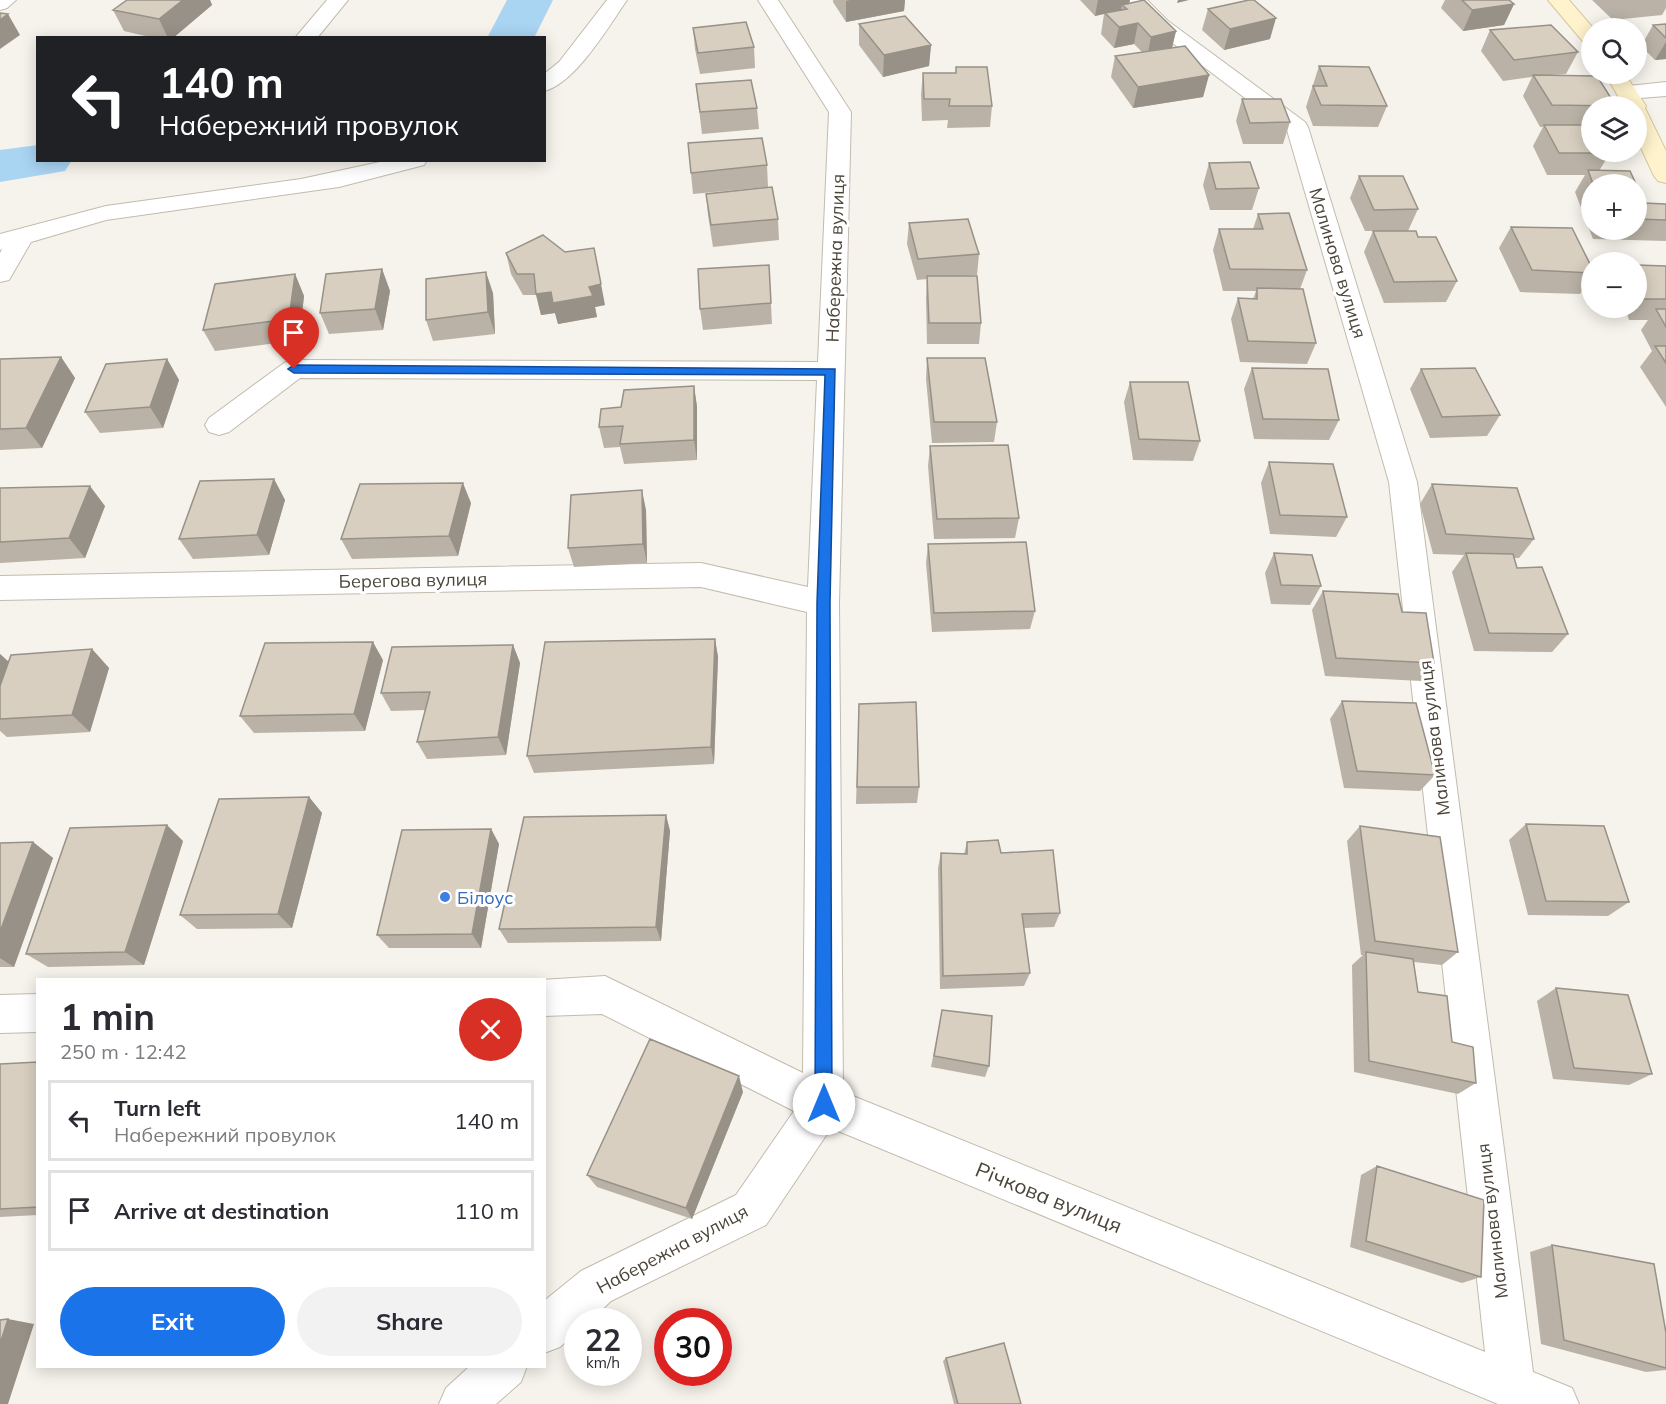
<!DOCTYPE html>
<meta charset="utf-8">
<style>
body{margin:0;font-family:Mulish,sans-serif;background:#f2f2f3;color:#2b2b33;height:100vh;display:flex;flex-direction:column;font-size:22px;white-space:nowrap}
*{box-sizing:border-box;margin:0}
p{font-size:20px;color:#7c7c81}
.icon{flex:none;width:33px;height:33px;fill:none;stroke:currentColor;stroke-width:2;stroke-linecap:round;stroke-linejoin:round}
.map{position:relative;flex:1;overflow:hidden}
.details{position:absolute;left:36px;top:978px;width:510px;height:390px;display:flex;flex-direction:column;background:#fff;border-radius:0px;box-shadow:0 3px 15px #0003}
.details>*{flex:none}
.banner{position:absolute;left:36px;top:36px;width:510px;height:126px;border-radius:0px;box-shadow:0 3px 15px #0003;background:#202124;color:#fff;overflow:hidden}
.tools{position:absolute;left:1581px;top:18px;display:grid;gap:12px}
.tools a{display:grid;place-items:center;width:66px;height:66px;border-radius:50%;background:#fff;box-shadow:0 3px 15px #0003;font-size:30px}
.speed{position:absolute;left:564px;top:1308px;display:flex;gap:12px;font-size:30px;font-weight:700;text-align:center}
.speed>*{display:grid;place-content:center;width:78px;height:78px;border-radius:50%;background:#fff;box-shadow:0 3px 15px #0003;line-height:1}
.speed small{font-size:15px;font-weight:400}
.speed .limit{border:9px solid #d22;background:#fff;color:#111}
.pin{position:absolute;display:grid;place-items:center;width:51px;height:51px;color:#fff;margin:-62px -26px;border-radius:50% 50% 50% 0;rotate:-45deg;box-shadow:0 0 6px #0007}
.pin .icon{rotate:45deg}
.me{position:absolute;width:66px;margin:-33px;rotate:0deg;stroke-linejoin:round;filter:drop-shadow(0 0 4px #0008)}
.turn{display:flex;align-items:center;gap:21px;height:126px;padding:0 24px;font-size:27px}
.turn .icon{width:78px;height:78px;stroke-width:2.5}
.turn b{display:block;font-size:42px;line-height:51px}
.round{display:grid;place-items:center;flex:none;width:63px;height:63px;border-radius:32px;background:#f2f2f3}
.overview{display:flex;align-items:center;justify-content:space-between;height:102px;padding:0 24px}
h1{font-size:36px;font-weight:700;line-height:45px}
.primary-button{display:flex;gap:12px;margin-top:auto;padding:12px 24px}
.primary-button a{flex:1;height:69px;border-radius:36px;background:#1a73e8;color:#fff;font-size:24px;font-weight:700;line-height:69px;text-align:center}
.primary-button a+a{background:#f2f2f3;color:#2b2b33}
ul{padding:0;list-style:none}
li{display:flex;align-items:center;gap:18px;height:81px;margin:0 12px 9px;padding:0 12px;border:3px solid #e1e1e2;border-radius:0px}
li div{flex:1}
li b{display:block;font-size:22px}
li em{font-style:normal}
.map>svg:first-child{display:block}
.lines{fill:none;stroke-linecap:round;stroke-linejoin:round}
.river{fill:#a9d4f2;fill-rule:evenodd}
.street-casing{stroke:#c2bbae;stroke-width:2}
.secondary-casing{stroke:#d6c79b;stroke-width:2}
.street{fill:#fff;fill-rule:evenodd}
.secondary{fill:#fff3cd;fill-rule:evenodd}
.wall{fill:#bab2a6}
.shaded-wall{fill:#979187}
.building{fill:#d8cfc1;stroke:#979187;stroke-width:1.5}
.route{fill:#1a73e8;stroke:#114b97;stroke-width:1.5}
.shop-dot{fill:#3f7fe0;stroke:#fff;stroke-width:2}
.labels{text-anchor:middle;dominant-baseline:central;stroke-width:6;stroke-linejoin:round;paint-order:stroke}
.street-label{font-size:18px;fill:#4b4439;stroke:#fff}
.shop-label{font-size:18px;fill:#366cbe;stroke:#fff;text-anchor:start}
.near-street-label{font-size:21px;fill:#4b4439;stroke:#fff}
</style>
<div class="map">
<svg width="1666" height="1404" viewBox="0 0 1666 1404">
<rect width="100%" height="100%" fill="#f6f3ec"/>
<g class="lines">
<path class="river" d="M507 0H553L534 38H487Z
M38 145V160H72L65 171 0 182V150Z"/>
<g class="street-casing">
<path id="street" d="M0 0H16L7 8 0 10Z
M327 0H348L317 38H295Z
M607 0H627C609 26 575 84 544 91V74L559 62Z
M758 0H778L851 112 839 603 843 1092 1485 1352 1389 482 1287 130 1154 29 1126 0H1147L1168 21 1305 122 1308 127 1417 482 1533 1372 1572 1388 1579 1404H1498L831 1128 766 1225 611 1301 589 1322H578V1331L560 1347 544 1353V1301L581 1271 736 1195 794 1111 602 1014 544 1016V980H541L605 976 803 1073 807 612 701 587 0 600V576L701 563 808 587 817 380 300 378 229 432 219 435 209 432 205 425 209 418 284 363 294 360 818 362 829 112Z
M1666 82V96L1627 99 1619 97 1616 92 1619 87Z
M389 160H427L424 165 339 187 106 220 31 242 9 280 0 282V253L2 249 0 250V234L106 206 301 179Z
M38 994V1032L0 1033V995Z
M470 1366H527L521 1382 496 1404H439L446 1388Z"/>
</g>
<g class="secondary-casing">
<path id="secondary" d="M1548 0H1569L1593 28 1592 46 1585 44Z
M1605 74H1625L1646 106 1645 108 1666 151V183L1658 181 1654 176 1636 137V106H1624Z"/>
</g>
<use href="#street" class="street"/>
<use href="#secondary" class="secondary"/>
</g>
<path class="wall" d="M127 0H210L212 5 173 38H154L124 31 113 10Z
M833 0H905L904 11 846 22 833 2Z
M1080 0H1130L1129 3 1176 31 1172 48 1209 75 1203 97 1133 108 1111 77 1115 56 1142 52 1134 44 1114 48 1101 34 1104 14 1095 16Z
M1445 0H1509L1514 4 1504 25 1463 31 1441 8Z
M1592 0H1666V8L1662 15 1613 20Z
M1208 9 1270 39 1224 50 1202 30Z
M859 24 931 45 929 66 883 77 859 45Z
M1666 24V59L1655 60 1641 46 1653 25Z
M693 28 754 47 755 68 700 74 695 49Z
M1490 30 1578 52 1566 74 1551 75 1592 106V152L1610 153 1599 171 1636 184H1592V230H1636V187L1644 203 1666 204V241L1593 239 1575 192 1585 175H1547L1533 146 1543 127H1540L1523 96 1532 77 1503 81 1481 51Z
M1319 66 1387 106 1378 127 1313 126 1306 107Z
M923 73 992 106 990 127 947 128 948 120 922 121 921 94Z
M696 84 757 108 759 129 702 134Z
M1242 99 1290 122 1283 144H1243L1236 121Z
M688 143 767 165 768 187 693 194Z
M1209 163 1259 188 1252 210H1210L1203 185Z
M1359 176 1418 209 1408 231 1418 237 1457 281 1446 302 1384 303 1364 252 1373 231H1365L1350 198Z
M706 194 778 219 779 240 713 247 708 215Z
M1258 214 1307 270 1300 289 1316 343 1307 364 1240 362 1231 319 1238 298 1253 299 1256 291H1223L1213 250 1219 229H1253Z
M909 223 979 254 977 275 964 276 981 323 979 344H927L926 298 927 279 917 280 907 244Z
M1511 227 1592 268V304H1588L1584 288 1580 294 1520 292 1499 248Z
M506 253 605 305 595 307 597 317 558 324 555 313 541 315 536 295H523L511 274Z
M769 265 772 324 703 330 700 309Z
M1636 265 1666 266V407L1640 367 1652 351 1641 330 1648 320H1629L1625 308H1636Z
M382 269 390 291 383 330 329 334 320 313Z
M295 274 304 296 299 340 215 351 203 330Z
M493 293 495 334 433 341 426 320Z
M61 357 75 378 42 448 0 450V359Z
M927 358 997 422 994 442 932 443 926 379Z
M167 359 179 380 163 428 100 433 85 412Z
M1252 368 1339 420 1329 440 1254 439 1244 389Z
M1421 369 1500 415 1487 436 1430 438 1410 389Z
M1130 382 1200 441 1193 461 1133 460 1124 402Z
M694 386 697 407V460L624 464 620 447 604 448 599 427 621 407Z
M930 446 1019 518 1015 538 934 539 928 466Z
M1269 462 1347 517 1336 537 1270 534 1261 483Z
M274 479 285 500 269 555 193 559 179 539Z
M1432 484 1534 539 1519 558H1514L1517 568 1568 634 1552 652 1474 651 1452 572 1464 555 1433 554 1420 504Z
M0 488 105 506 85 558 0 563Z
M471 503 458 556 352 559 341 539Z
M646 510 647 563 574 567 568 548Z
M928 544 1035 611 1030 629 932 632 926 563Z
M1274 553 1321 586 1310 605 1271 604 1265 573Z
M1323 591 1402 612 1434 663 1421 681 1325 676 1312 610Z
M715 639 718 657 714 764 534 773 527 756Z
M513 645 520 663 506 755 427 759 417 742 425 710 391 711 381 693Z
M92 649 109 668 90 732 7 737 0 731V654L9 662Z
M383 660 365 731 254 733 240 716Z
M1342 701 1435 775 1420 791 1344 788 1330 719Z
M859 704 919 787 917 803 856 804Z
M309 797 322 813 292 928 197 929 180 915Z
M666 815 670 831 661 941 508 943 499 929Z
M1526 824 1629 902 1608 916 1528 915 1509 840Z
M1360 826 1458 952 1442 965 1414 962 1418 992 1452 1042 1476 1083 1458 1094 1354 1072 1352 965 1363 955H1361L1347 841Z
M491 829 499 844 481 948H389L377 935Z
M183 841 144 965 48 967 26 954Z
M33 842 53 858 14 967H0V843Z
M967 842 1001 853 1060 913 1054 927 1024 928 1030 973 1024 986 940 989 938 868 941 853 964 854Z
M1556 988 1652 1074 1629 1085 1553 1079 1537 1001Z
M942 1010 989 1066 985 1077 931 1067Z
M38 1062V1215L0 1217V1064Z
M743 1092 692 1219 597 1187 587 1175Z
M1377 1166 1481 1277 1462 1283 1350 1247 1361 1175Z
M1552 1245 1666 1333V1370L1646 1372 1541 1344 1530 1252Z
M946 1358 1021 1404H954L943 1361Z"/>
<path class="shaded-wall" d="M183 0H210L212 5 173 38H168L159 19Z
M850 0H905L904 11 846 22V1Z
M1098 0H1130L1128 8 1122 5 1121 10 1095 16Z
M1178 0H1189L1177 3Z
M1514 4 1504 25 1463 31 1472 10Z
M8 14 20 35 0 49V20Z
M1276 18 1270 39 1224 50 1230 29Z
M1138 23 1134 44 1114 48 1119 27Z
M1176 31 1171 52 1147 58 1151 37Z
M1666 42V59L1655 60Z
M931 45 929 66 883 77 884 55Z
M1209 75 1203 97 1133 108 1138 87Z
M382 269 390 291 383 330 375 309Z
M486 272 493 293 495 334 488 312Z
M295 274 304 296 299 340 289 319Z
M601 284 605 305 595 307 597 317 558 324 555 313 541 315 536 294 589 287Z
M61 357 75 378 42 448 26 428Z
M167 359 179 380 163 428 150 407Z
M694 386 697 407V460L694 440Z
M274 479 285 500 269 555 257 535Z
M463 483 471 503 458 556 449 536Z
M90 486 105 506 85 558 69 538Z
M642 490 646 510 647 563 643 544Z
M715 639 718 657 714 764 711 747Z
M373 642 383 660 365 731 354 714Z
M513 645 520 663 506 755 498 737Z
M92 649 109 668 90 732 72 715Z
M0 654 12 665 0 693Z
M309 797 322 813 292 928 278 914Z
M666 815 670 831 661 941 656 927Z
M167 825 183 841 144 965 125 952Z
M491 829 499 844 481 948 472 934Z
M33 842 53 858 14 967 0 958V932Z
M739 1076 743 1092 692 1219 686 1208Z
M8 1319 34 1324 8 1404H0V1344Z"/>
<path class="building" d="M127 0H183L159 19 113 10Z
M1144 0 1176 31 1151 37 1138 23 1119 27 1105 13 1127 9 1122 5Z
M1249 0H1254L1276 18 1230 29 1208 9Z
M1462 0H1509L1514 4 1472 10Z
M0 13 8 14 0 20Z
M905 16 931 45 884 55 859 24Z
M746 22 754 47 698 53 693 28Z
M1666 24V38L1653 25Z
M1551 25 1578 52 1514 60 1490 30Z
M1185 46 1209 75 1138 87 1115 56Z
M1319 66 1369 67 1387 106 1321 105 1313 86H1327Z
M956 67H987L992 106H949L950 99H924L923 73H956Z
M1533 75 1597 76 1616 106 1552 105Z
M751 80 757 108 700 112 696 84Z
M1242 99H1281L1290 122 1250 123Z
M1544 125H1592V152H1609L1610 153H1559Z
M762 138 767 165 691 173 688 143Z
M1250 162 1259 188 1216 189 1209 163Z
M1588 170 1630 171 1636 184H1593Z
M1359 176H1403L1418 209 1374 210Z
M772 187 778 219 711 225 706 194Z
M1636 187 1644 203 1666 204V220L1636 219Z
M1289 213 1307 270 1230 269 1219 229H1263L1258 214Z
M968 219 979 254 918 259 909 223Z
M1511 227 1572 228 1592 268V273L1532 270Z
M1373 231H1416L1418 237H1436L1457 281 1394 282Z
M543 235 565 252 594 248 601 284 589 287 593 296 553 303 551 292 536 294 534 274H517L506 253Z
M769 265 771 303 700 309 698 269Z
M1636 265 1666 266V299H1644L1638 284H1636Z
M382 269 375 309 320 313 326 274Z
M486 272 488 312 426 320V279Z
M295 274 289 319 203 330 215 284Z
M927 276H977L981 323H929Z
M1257 288 1303 289 1316 343 1248 341 1238 298 1257 299Z
M1656 309H1666V327Z
M1655 346H1666V363Z
M61 357 26 428 0 429V359Z
M927 358H985L997 422H934Z
M167 359 150 407 85 412 106 364Z
M1252 368 1328 369 1339 420 1263 419Z
M1475 368 1500 415 1442 417 1421 369Z
M1130 382H1188L1200 441 1139 439Z
M694 386V440L620 444 623 426 599 427 601 409 621 407 624 390Z
M1008 445 1019 518 937 519 930 446Z
M1269 462 1333 464 1347 517 1280 515Z
M274 479 257 535 179 539 200 481Z
M463 483 449 536 341 539 360 484Z
M1432 484 1517 488 1534 539 1446 534Z
M90 486 69 538 0 542V488Z
M642 490 643 544 568 548 571 495Z
M1026 542 1035 611 934 613 928 544Z
M1274 553 1312 555 1321 586 1281 585Z
M1466 553 1513 554 1517 568 1542 567 1568 634 1489 633Z
M1323 591 1398 594 1402 612 1426 613 1434 663 1336 658Z
M715 639 711 747 527 756 545 642Z
M373 642 354 714 240 716 265 643Z
M513 645 498 737 417 742 430 692 381 693 392 647Z
M92 649 72 715 0 719V686L11 655Z
M1342 701 1416 703 1435 775 1357 771Z
M916 702 919 787H857L859 704Z
M309 797 278 914 180 915 219 799Z
M666 815 656 927 499 929 524 817Z
M1526 824 1604 826 1629 902 1546 901Z
M167 825 125 952 26 954 70 828Z
M1360 826 1440 837 1458 952 1375 941Z
M491 829 472 934 377 935 402 830Z
M998 840 1001 853 1053 850 1060 913 1022 914 1030 973 943 976 941 853 967 854V842Z
M33 842 0 932V843Z
M1366 952 1413 959 1418 992 1447 996 1452 1042 1473 1047 1476 1083 1369 1061Z
M1556 988 1628 995 1652 1074 1574 1068Z
M942 1010 992 1016 989 1066 934 1056Z
M650 1039 739 1076 686 1208 587 1175Z
M38 1062V1207L0 1209V1064Z
M1377 1166 1484 1200 1481 1277 1366 1241Z
M1552 1245 1654 1264 1666 1333V1368L1564 1340Z
M8 1319 0 1344V1320Z
M1004 1343 1021 1404H958L946 1358Z"/>
<path class="route" d="M294 365 835 369 830 603 832 1104 829 1110 824 1112 818 1110 815 1104 817 603 825 375 294 373 288 369Z"/>
<circle class="shop-dot" cx="445" cy="897" r="6"/>
<g class="labels">
<g class="street-label">
<text transform="translate(835 258) rotate(-88)">Набережна вулиця</text>
<text transform="translate(1338 263) rotate(73)">Малинова вулиця</text>
<text transform="translate(413 580) rotate(-1)">Берегова вулиця</text>
<text transform="translate(1434 738) rotate(-97)">Малинова вулиця</text>
<text transform="translate(1492 1221) rotate(-97)">Малинова вулиця</text>
<text transform="translate(672 1249) rotate(-28)">Набережна вулиця</text>
</g>
<g class="shop-label">
<text x="457" y="897">Білоус</text>
</g>
<g class="near-street-label">
<text transform="translate(1049 1197) rotate(22)">Річкова вулиця</text>
</g>
</g>
</svg>
<div class="tools">
<a><svg class="icon" aria-label="search" viewBox="0 0 24 24"><circle cx="10" cy="10" r="6"/><path d="M15 15l6 6"/></svg></a>
<a><svg class="icon" aria-label="layers" viewBox="0 0 24 24"><path d="M12 4l9 5-9 5-9-5zM3 14l9 5 9-5"/></svg></a>
<a>+</a>
<a>−</a>
</div>
<div class="speed"><div>22<small>km/h</small></div><div class="limit">30</div></div>
<div class="pin" style="left:294px;top:369px;background:#d93025"><svg class="icon" aria-label="arrive" viewBox="0 0 24 24"><path d="M6 21V4h12l-3 4 3 4H6"/></svg></div>
<svg class="me" style="left:824px;top:1104px" viewBox="-20 -20 40 40"><circle r="19" fill="#fff"/><path d="M0-13L10 11 0 6-10 11z" fill="#1a73e8"/></svg>
<div class="banner">
<div class="turn"><svg class="icon" aria-label="left" viewBox="0 0 24 24"><path d="M17 20v-9H6M10 6l-5 5 5 5"/></svg><div><b>140 m</b>Набережний провулок</div></div>
</div>
<section class="details">
<div class="overview"><div><h1>1 min</h1><p>250 m · 12:42</p></div><a class="round" style="background:#d93025;color:#fff"><svg class="icon" aria-label="close" viewBox="0 0 24 24"><path d="M6 6l12 12M18 6L6 18"/></svg></a></div>
<ul>
<li><svg class="icon" aria-label="left" viewBox="0 0 24 24"><path d="M17 20v-9H6M10 6l-5 5 5 5"/></svg><div><b>Turn left</b><p>Набережний провулок</p></div><em>140 m</em></li>
<li><svg class="icon" aria-label="arrive" viewBox="0 0 24 24"><path d="M6 21V4h12l-3 4 3 4H6"/></svg><div><b>Arrive at destination</b></div><em>110 m</em></li>
</ul>
<div class="primary-button"><a>Exit</a><a>Share</a></div>
</section>
</div>
